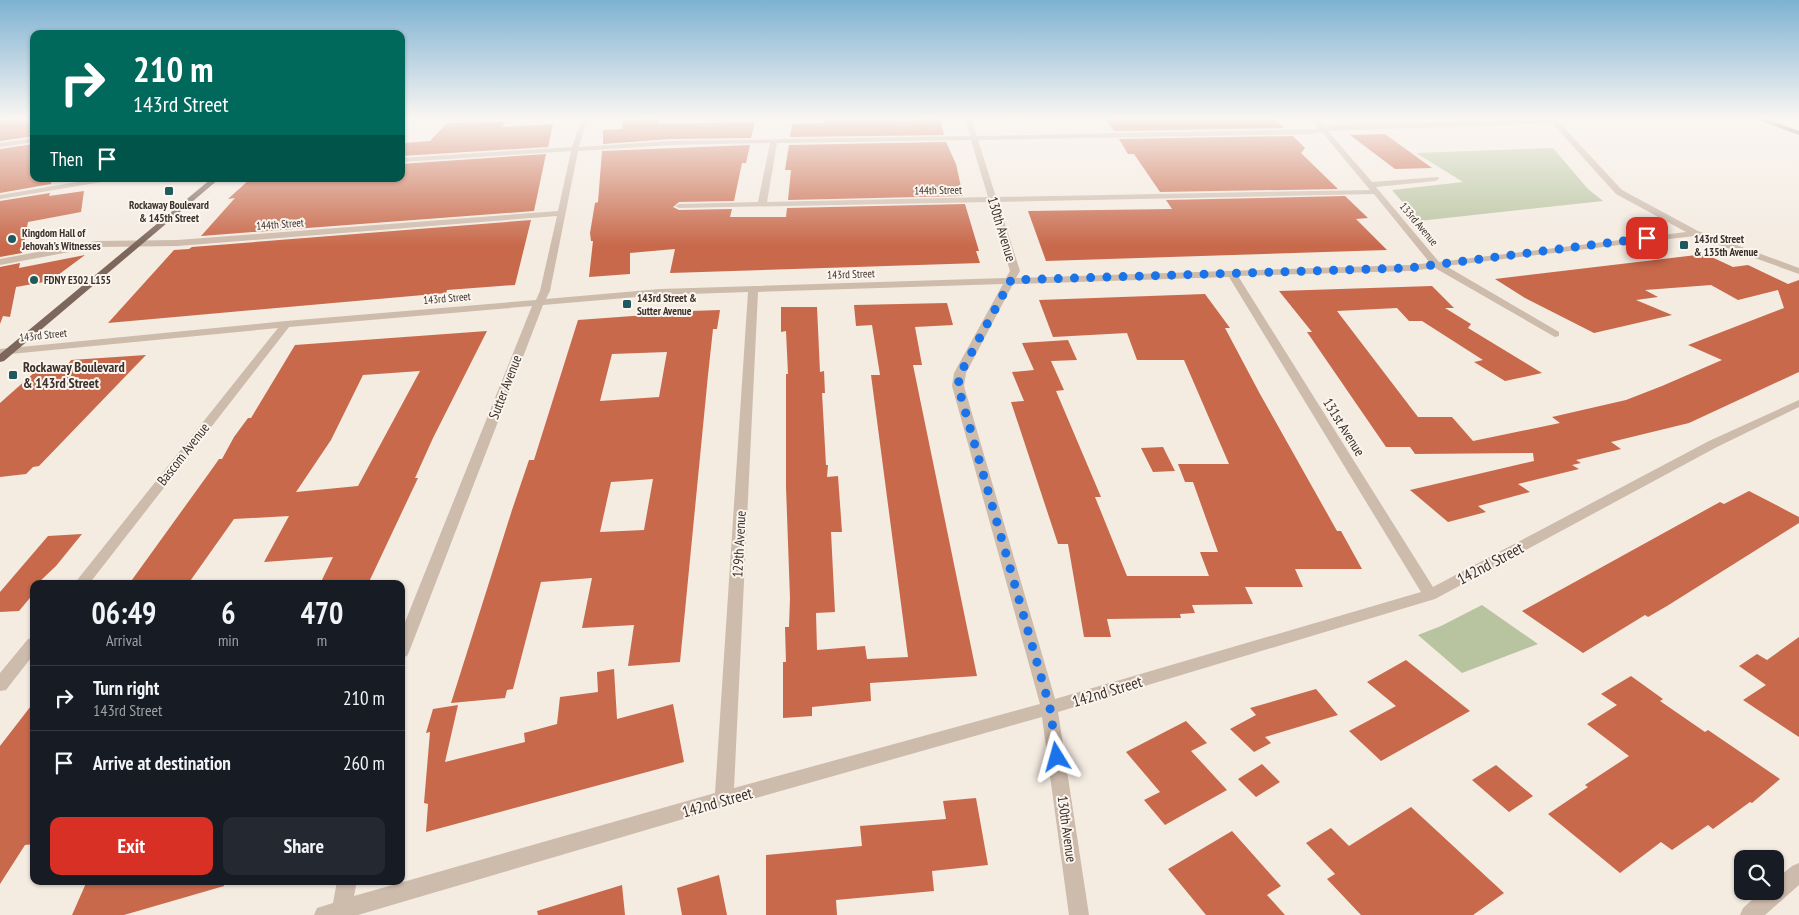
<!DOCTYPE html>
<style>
body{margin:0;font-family:"PT Sans Narrow",sans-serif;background:#242831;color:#f1f3f6;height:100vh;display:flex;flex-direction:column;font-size:19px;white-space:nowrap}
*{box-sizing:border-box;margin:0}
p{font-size:16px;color:#9ea1a6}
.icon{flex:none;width:28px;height:28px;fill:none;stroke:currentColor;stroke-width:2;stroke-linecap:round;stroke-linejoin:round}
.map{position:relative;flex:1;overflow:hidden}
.panel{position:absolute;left:30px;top:580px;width:375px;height:305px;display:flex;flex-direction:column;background:#171b24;border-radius:10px;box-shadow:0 1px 4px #0004}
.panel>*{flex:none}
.hud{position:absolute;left:30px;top:30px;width:375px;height:152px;border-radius:10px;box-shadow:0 1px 4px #0004;background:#00695c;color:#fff;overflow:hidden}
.controls{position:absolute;left:1734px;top:850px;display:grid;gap:10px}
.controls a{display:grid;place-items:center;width:50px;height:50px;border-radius:10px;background:#171b24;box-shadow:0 1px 4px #0004;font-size:25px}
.pin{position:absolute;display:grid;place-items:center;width:42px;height:42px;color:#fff;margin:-21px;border-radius:10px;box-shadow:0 2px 8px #0006}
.me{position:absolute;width:55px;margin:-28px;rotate:352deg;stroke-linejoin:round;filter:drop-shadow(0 0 4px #0008)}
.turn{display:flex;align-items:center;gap:18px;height:105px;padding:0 20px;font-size:22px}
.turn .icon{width:65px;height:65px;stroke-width:2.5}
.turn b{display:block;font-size:35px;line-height:42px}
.then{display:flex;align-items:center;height:48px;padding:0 20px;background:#0003;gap:10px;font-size:19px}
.eta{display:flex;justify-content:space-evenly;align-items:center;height:85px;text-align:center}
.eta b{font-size:30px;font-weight:700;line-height:35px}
.button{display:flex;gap:10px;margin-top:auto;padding:10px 20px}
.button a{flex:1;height:58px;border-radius:10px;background:#d93025;color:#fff;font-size:20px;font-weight:700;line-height:58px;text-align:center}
.button a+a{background:#242831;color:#f1f3f6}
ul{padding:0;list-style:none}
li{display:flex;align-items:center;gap:15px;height:65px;padding:0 20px;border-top:1px solid #363941}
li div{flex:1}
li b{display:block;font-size:19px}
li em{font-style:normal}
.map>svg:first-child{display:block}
.green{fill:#b8c4a0}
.building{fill:#c8694b;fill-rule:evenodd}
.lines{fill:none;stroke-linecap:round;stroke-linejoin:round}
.minor{fill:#cdbbac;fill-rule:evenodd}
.primary{fill:#7d675c;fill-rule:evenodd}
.route{stroke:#1a73e8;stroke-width:9;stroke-dasharray:0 16.2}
.poi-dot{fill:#1f5a5e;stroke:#fbf5ee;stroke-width:2}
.labels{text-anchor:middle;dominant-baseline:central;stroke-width:4;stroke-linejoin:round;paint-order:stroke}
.far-street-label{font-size:11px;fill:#3b302b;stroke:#fbf5ee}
.far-poi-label{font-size:11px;font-weight:bold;fill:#3b302b;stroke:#fbf5ee;text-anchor:start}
.street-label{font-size:14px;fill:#3b302b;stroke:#fbf5ee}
.poi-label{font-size:14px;font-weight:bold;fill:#3b302b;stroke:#fbf5ee;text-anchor:start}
.near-street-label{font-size:16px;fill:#3b302b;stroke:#fbf5ee}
</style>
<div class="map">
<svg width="1799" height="915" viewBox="0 0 1799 915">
<rect width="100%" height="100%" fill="#f4ebe1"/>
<path class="green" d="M1553 148 1588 189 1603 201 1419 221 1392 190 1463 182 1416 153Z
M1482 605 1538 644 1462 673 1418 635 1441 626Z"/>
<path class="building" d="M12 118H34V136L0 141V120Z
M659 118V124L755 122 751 138 671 139 603 144V130L622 129 623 120Z
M918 118H940L944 135 790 137 792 124 825 123V120L918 121Z
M1156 118 1275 119 1284 128 1114 131 1106 119Z
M506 122 502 127 553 124 548 147 401 156V150L405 143 430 141 447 123Z
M1385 134 1432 168 1395 169 1350 135Z
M1293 136 1305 148 1301 153 1338 189 1160 192 1134 154H1128L1119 139Z
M946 142 956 164 963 196 788 200 791 170H785L789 145Z
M34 144V179H52L51 184 0 193V149Z
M750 145 746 163H742L734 201 679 202 673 207 679 210 732 209 730 217H786L787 208 965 204 979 251H976L980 263 670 273 675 249 630 253V274L589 277 593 241H591L590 233 595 203 598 202 602 151Z
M546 154 534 211 201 236 235 198 228 199 250 179H401V164Z
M84 191 81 212 28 222 22 253 0 257V201L50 193 49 196Z
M1345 196 1368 218 1356 219 1387 250 1046 261 1028 211 1172 209 1166 200Z
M531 220 515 285 447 290 446 293 108 323 174 250 189 249 192 247Z
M1705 254 1733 267 1748 265 1788 284 1799 280V372L1689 423 1611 442 1621 449 1576 460 1581 463 1572 465 1579 469 1518 484 1530 492 1478 506 1486 512 1448 522 1410 490 1534 461 1533 453 1415 454 1410 447H1386L1307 332H1312L1279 291 1432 286 1454 308H1445L1471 324 1468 328 1542 373 1505 381 1474 362 1483 360 1422 321H1409L1397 308 1337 311 1418 417H1452L1473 441 1560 423 1552 417 1626 400 1662 386 1722 360 1688 345 1784 308 1778 290 1738 300 1711 285 1645 290 1658 297 1636 300 1672 315 1594 333 1525 298 1495 279Z
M85 255 50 281 16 287 10 317 3 316 0 324V267L20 263 19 268Z
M1205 294 1230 328H1225L1260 394 1337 531H1341L1362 569H1295L1303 587H1245L1253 604 1192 605 1195 613 1180 614 1181 618 1107 619 1111 637H1084L1068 544H1058L1011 402 1024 401 1012 372 1034 370 1022 343 1068 340 1077 360 1051 361 1064 390 1056 391 1101 497H1095L1127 576H1209L1200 552H1218L1193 482H1185L1178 464H1229L1184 360H1137L1127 333 1053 337 1039 300Z
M947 303 953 325 915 327 922 365H913L977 676 870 683 871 701 812 707V716L783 718V662H786L785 627H789L790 598 786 487V374H788L786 331 781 332V307H817L820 372 824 371 825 393H822L826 465H828L827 477 838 476 842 532H831L835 612 816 613 817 650 865 646 867 659 908 657 871 375H880L872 325 856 326 854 305Z
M720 310 717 329H713L708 375 680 662 628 666 634 625 582 628 592 578 541 582 513 689 507 690 505 698 451 703 512 510 529 460H534L578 320 660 314 661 312ZM667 352 659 397 600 401 612 354ZM653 479 644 530 600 532 611 482Z
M487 331 433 438 415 478H418L368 584H320L333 557 264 562 289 516 234 519 188 584H129L212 469 219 459H222L234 437 248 418H251L295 345ZM420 371 358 486 296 492 331 440 363 375Z
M146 355 39 466 33 467 26 474 0 477V403L44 364 69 363 71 360Z
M1163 447 1175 471 1153 472 1141 448Z
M1749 491 1799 517V523L1667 606 1648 617 1645 615 1583 653 1522 611 1720 502 1724 504Z
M82 534 56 566 37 584H34V593L19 611 0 612V592L48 536Z
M1799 637V737L1743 700 1766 685 1739 666 1757 654 1767 660Z
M1406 660 1470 711 1381 761 1349 731 1396 706 1367 682Z
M614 669 617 719 673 704 684 762 426 832 428 804 424 803 430 732 426 733 433 709 458 705 445 762 525 742 524 733 557 724 560 697 598 692 597 672Z
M1631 676 1663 699 1660 701 1705 732 1708 730 1780 779 1752 803 1750 802 1713 829 1708 825 1672 850 1661 842 1620 873 1548 814 1588 787 1585 785 1629 756 1587 724 1617 705 1601 694Z
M1316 689 1338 715 1265 737 1271 743 1254 752 1230 729 1256 715 1250 708Z
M34 702V844L25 845 0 884V746Z
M1186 721 1207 743 1191 751 1227 790 1165 825 1144 800 1160 792 1126 752Z
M1262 764 1280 782 1256 797 1238 779Z
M1496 765 1533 796 1509 812 1472 780Z
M976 798 988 865 932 871 934 891 836 900 837 915H766V855L862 846 860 826 946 819 943 801Z
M1411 807 1504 893 1473 915H1361L1327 879 1335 874 1306 843 1331 828 1349 846Z
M1232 831 1281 886 1267 895 1285 915H1206L1168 869Z
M719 875 727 915H682L677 888Z
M87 881H224V886L124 915H72Z
M622 885 625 915H538L537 911Z"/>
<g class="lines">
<path class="minor" d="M585 118H592L585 126 579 147 671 141 970 136 965 118H971L977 136 1319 129 1311 118H1318L1325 127 1335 125 1555 118 1622 190 1698 231 1799 268V274L1694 236 1446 266 1559 332V336L1555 337 1435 268 1409 271 1238 276 1433 587 1709 441 1799 400V407L1717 447 1435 599 1058 712 1089 915H1069L1042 717 724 807 358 915H314L317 908 333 903 337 881H357L354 896 715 793 748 292 660 295 543 305 409 652 407 656 401 658V632L532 306 289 327 89 584H74L278 328 0 355V349L286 321 536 300 540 291 557 216 177 246 96 247 0 265V259L96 241 177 240 558 211 571 151 401 162V158L572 147 579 126ZM1552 123 1616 194 1686 232 1439 262 1376 187 1435 181 1439 179 1438 177 1372 182 1328 131ZM1322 132 1370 190 996 197 978 140 1313 134ZM971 140 988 197 767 202 777 143ZM770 143 758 202 679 204 675 206 679 208 990 202 1010 271 1006 278 660 289 546 299 550 291 578 151 671 145ZM1374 194 1430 263 1409 265 1016 278 1020 271 998 202ZM1229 277 1421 592 1055 699 964 386 966 373 1013 284ZM1003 284 954 373 952 386 1040 704 734 788 758 292Z
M34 138V142L0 147V143Z
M95 179H112L108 181 0 199V195Z
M34 637V654L6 690 0 691V673L28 639Z
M1799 863V885L1765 915H1740L1743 908 1762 891H1775V880L1792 866Z"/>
<path class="primary" d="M1753 118H1763L1799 131V135Z
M211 179H219L4 361 0 362V354Z"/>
</g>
<linearGradient id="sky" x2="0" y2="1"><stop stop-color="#7eb2d2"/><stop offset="0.48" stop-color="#faf6f2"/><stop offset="1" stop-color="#faf6f2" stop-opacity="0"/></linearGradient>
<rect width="1799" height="246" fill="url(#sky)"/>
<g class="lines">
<path class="route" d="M1057 757 1050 708 958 386 960 374 1011 280 1409 268 1647 238"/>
</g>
<g class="poi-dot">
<rect x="164" y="186" width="10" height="10" rx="2.5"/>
<circle cx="12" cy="239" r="5"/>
<rect x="1679" y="240" width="10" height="10" rx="2.5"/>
<circle cx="34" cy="280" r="5"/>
<rect x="622" y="299" width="10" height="10" rx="2.5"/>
<rect x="8" y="370" width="10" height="10" rx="2.5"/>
</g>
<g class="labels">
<g class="far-street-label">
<text transform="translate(938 190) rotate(-1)">144th Street</text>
<text transform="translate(280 224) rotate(-4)">144th Street</text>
<text transform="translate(1419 224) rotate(50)">133rd Avenue</text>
<text transform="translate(851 274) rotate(-2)">143rd Street</text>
<text transform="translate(447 298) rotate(-5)">143rd Street</text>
<text transform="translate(43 335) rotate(-6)">143rd Street</text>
</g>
<g class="far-poi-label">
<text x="169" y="205" text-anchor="middle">Rockaway Boulevard<tspan x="169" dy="13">&amp; 145th Street</tspan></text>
<text x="22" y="233">Kingdom Hall of<tspan x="22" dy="13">Jehovah's Witnesses</tspan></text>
<text x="1694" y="239">143rd Street<tspan x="1694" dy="13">&amp; 135th Avenue</tspan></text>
<text x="44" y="280">FDNY E302 L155</text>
<text x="637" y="298">143rd Street &amp;<tspan x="637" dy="13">Sutter Avenue</tspan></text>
</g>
<g class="street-label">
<text transform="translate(1002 229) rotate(73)">130th Avenue</text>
<text transform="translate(505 387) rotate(-69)">Sutter Avenue</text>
<text transform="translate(1344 427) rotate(58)">131st Avenue</text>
<text transform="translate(183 454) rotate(-52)">Bascom Avenue</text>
<text transform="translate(739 544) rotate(-87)">129th Avenue</text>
<text transform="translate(1067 829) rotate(82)">130th Avenue</text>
</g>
<g class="poi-label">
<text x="23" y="367">Rockaway Boulevard<tspan x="23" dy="16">&amp; 143rd Street</tspan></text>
</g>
<g class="near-street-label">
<text transform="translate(1490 563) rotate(-28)">142nd Street</text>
<text transform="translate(1107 691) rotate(-17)">142nd Street</text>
<text transform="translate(717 802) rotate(-16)">142nd Street</text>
</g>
</g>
</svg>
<div class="controls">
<a><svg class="icon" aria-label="search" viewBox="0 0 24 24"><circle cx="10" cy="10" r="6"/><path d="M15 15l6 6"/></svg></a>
</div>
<div class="pin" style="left:1647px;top:238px;background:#d93025"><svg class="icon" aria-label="arrive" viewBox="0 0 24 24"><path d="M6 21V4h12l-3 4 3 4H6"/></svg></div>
<svg class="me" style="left:1057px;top:757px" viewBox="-20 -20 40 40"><path d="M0-17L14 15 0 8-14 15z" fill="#1a73e8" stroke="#fff" stroke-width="4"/></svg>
<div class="hud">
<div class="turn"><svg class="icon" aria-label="right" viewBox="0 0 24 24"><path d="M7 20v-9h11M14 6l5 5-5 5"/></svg><div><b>210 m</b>143rd Street</div></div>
<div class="then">Then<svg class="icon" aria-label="arrive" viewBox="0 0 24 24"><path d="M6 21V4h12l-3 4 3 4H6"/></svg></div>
</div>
<section class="panel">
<div class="eta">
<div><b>06:49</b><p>Arrival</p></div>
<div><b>6</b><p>min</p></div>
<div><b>470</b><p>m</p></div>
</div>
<ul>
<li><svg class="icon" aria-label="right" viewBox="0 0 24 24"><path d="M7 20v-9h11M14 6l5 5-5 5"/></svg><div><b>Turn right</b><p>143rd Street</p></div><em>210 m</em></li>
<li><svg class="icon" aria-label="arrive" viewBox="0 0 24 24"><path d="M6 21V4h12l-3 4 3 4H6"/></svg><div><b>Arrive at destination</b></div><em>260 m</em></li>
</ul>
<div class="button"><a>Exit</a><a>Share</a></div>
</section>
</div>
